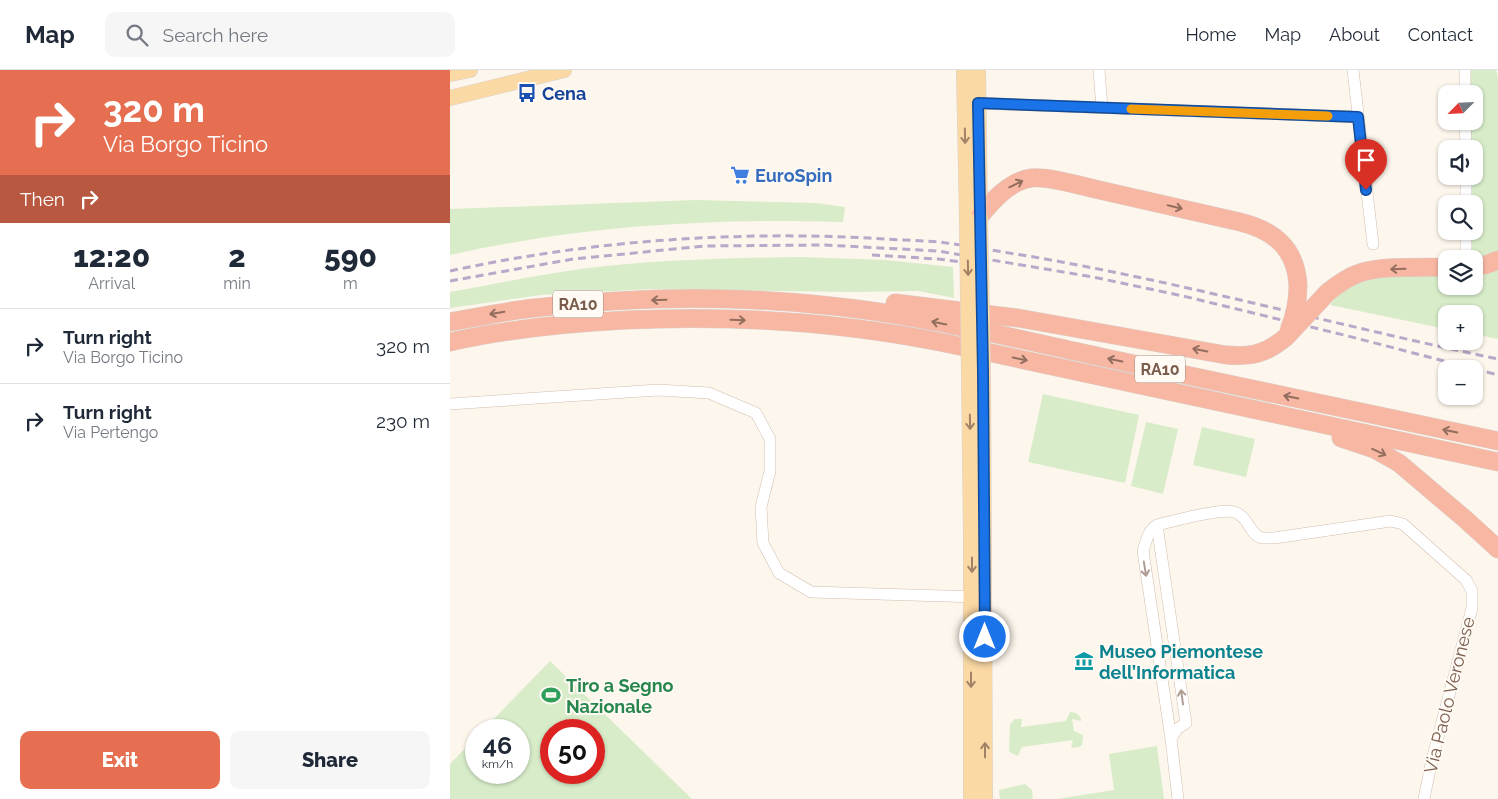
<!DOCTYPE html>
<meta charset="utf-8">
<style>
body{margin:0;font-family:Raleway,sans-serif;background:#f6f6f7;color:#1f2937;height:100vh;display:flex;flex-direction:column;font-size:19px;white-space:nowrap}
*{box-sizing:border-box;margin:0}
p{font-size:16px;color:#747a83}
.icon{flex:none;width:28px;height:28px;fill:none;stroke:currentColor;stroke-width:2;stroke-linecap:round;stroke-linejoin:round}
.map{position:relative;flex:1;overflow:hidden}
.sheet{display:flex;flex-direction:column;background:#fff;width:450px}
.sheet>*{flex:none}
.hud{background:#e76f51;color:#fff;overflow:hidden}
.needle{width:32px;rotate:246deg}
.buttons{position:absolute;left:988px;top:15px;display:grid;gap:10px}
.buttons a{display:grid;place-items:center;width:45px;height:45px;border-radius:10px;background:#fff;box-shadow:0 1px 4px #0004;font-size:25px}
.speed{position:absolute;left:15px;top:649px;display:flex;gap:10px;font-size:25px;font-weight:700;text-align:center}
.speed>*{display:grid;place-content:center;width:65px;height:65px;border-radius:50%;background:#fff;box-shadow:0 1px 4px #0004;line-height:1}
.speed small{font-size:12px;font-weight:400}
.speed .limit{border:8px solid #d22;background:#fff;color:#111}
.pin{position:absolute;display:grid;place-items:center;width:42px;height:42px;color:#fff;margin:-51px -21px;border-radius:50% 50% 50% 0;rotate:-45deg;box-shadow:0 0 5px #0007}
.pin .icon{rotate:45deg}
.me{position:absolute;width:55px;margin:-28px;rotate:0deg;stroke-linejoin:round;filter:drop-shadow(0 0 4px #0008)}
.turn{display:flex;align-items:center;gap:18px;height:105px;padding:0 20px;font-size:22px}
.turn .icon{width:65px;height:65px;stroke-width:2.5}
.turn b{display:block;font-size:35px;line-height:42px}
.then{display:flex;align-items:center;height:48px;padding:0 20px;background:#0003;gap:10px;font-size:19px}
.eta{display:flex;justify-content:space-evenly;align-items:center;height:85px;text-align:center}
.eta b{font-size:30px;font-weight:800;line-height:35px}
.button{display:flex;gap:10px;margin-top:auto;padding:10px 20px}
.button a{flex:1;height:58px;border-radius:10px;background:#e76f51;color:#fff;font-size:20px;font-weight:800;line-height:58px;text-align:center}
.button a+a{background:#f6f6f7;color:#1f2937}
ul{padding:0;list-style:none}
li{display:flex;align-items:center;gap:15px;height:75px;padding:0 20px;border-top:1px solid #e0e1e3}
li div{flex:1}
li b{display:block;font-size:19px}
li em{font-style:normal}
header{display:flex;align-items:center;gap:30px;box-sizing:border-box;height:70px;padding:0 25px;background:#fff;border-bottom:1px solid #e0e1e3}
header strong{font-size:24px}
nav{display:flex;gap:28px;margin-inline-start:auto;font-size:18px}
.search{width:350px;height:45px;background:#f6f6f7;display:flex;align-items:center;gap:12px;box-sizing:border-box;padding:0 18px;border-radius:10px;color:#747a83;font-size:19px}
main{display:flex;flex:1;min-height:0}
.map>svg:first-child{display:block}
.green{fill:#d8ecc9;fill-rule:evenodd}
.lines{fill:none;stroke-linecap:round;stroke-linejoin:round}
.minor-casing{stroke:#d1beb0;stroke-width:12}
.major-casing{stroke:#dad1cd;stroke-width:16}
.highway-casing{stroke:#dad1cd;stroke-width:19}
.minor{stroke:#fff;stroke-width:11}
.major{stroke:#fbd9a5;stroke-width:15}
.highway{stroke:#f7b7a3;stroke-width:18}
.rail{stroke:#b9a8c9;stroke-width:3;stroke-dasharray:8 5;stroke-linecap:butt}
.major-bridge-casing{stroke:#dad1cd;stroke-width:16;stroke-linecap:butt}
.highway-bridge-casing{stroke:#dad1cd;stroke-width:19;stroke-linecap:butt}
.major-bridge{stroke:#fbd9a5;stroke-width:15}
.highway-bridge{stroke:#f7b7a3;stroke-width:18}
.oneway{stroke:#a18267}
.oneway2{stroke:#936e5e}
.oneway3{stroke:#af9d94}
.route-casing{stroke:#114b97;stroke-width:12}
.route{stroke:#1a73e8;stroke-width:9}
.slow{stroke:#f59e0b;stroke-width:9}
.labels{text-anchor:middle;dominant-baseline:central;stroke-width:4;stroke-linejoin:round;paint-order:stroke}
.shield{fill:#fffaf3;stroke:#a28b7f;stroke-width:1}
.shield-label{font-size:16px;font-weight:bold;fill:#7a5c4d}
.transit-label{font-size:18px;font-weight:bold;fill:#164399;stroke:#fffaf3;text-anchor:start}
.shop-label{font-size:18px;font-weight:bold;fill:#366cbe;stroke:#fffaf3;text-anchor:start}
.culture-label{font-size:18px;font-weight:bold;fill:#0d838f;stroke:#fffaf3;text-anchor:start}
.leisure-label{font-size:18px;font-weight:bold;fill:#27864d;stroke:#fffaf3;text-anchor:start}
.street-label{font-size:18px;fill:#7a5c4d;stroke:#fffaf3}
</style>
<header>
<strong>Map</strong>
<div class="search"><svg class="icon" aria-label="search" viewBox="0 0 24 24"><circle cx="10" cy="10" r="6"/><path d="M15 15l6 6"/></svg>Search here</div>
<nav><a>Home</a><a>Map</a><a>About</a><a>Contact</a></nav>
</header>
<main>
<section class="sheet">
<div class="hud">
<div class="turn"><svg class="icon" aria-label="right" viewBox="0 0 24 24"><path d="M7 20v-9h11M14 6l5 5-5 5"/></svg><div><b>320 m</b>Via Borgo Ticino</div></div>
<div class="then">Then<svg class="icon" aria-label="right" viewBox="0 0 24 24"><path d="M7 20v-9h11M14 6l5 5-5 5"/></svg></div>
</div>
<div class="eta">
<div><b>12:20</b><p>Arrival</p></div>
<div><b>2</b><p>min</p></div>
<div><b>590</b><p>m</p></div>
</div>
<ul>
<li><svg class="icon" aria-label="right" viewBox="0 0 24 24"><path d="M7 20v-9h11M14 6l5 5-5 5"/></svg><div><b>Turn right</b><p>Via Borgo Ticino</p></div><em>320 m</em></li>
<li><svg class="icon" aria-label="right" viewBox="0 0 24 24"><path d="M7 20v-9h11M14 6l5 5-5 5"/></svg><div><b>Turn right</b><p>Via Pertengo</p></div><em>230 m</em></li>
</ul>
<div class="button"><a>Exit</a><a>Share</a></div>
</section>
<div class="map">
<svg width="1048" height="729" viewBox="0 0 1048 729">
<rect width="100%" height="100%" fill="#fdf6ec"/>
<path class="green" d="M1020 0H1046L1048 7V184L1022 189V161H1024V134H1021V106H1024V79H1021L1020 51H1024V24H1020Z
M246 130 366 133 395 137 393 152C262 148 129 156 0 185V139Z
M351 187 435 190 503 197 504 228 468 221 401 222 203 219 91 225 0 238V222C44 214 87 205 131 199 204 190 278 188 351 187Z
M1048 200V269L1024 264V244H996V259L880 235 887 226 896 218 913 209 930 207 996 204V216H1024V203H1035Z
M593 324 689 345 675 413 578 392Z
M696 352 728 359 713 424 681 416Z
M752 357 805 369 796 407 743 395Z
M100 591 242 729H0V694L26 667V702H69V660H33ZM101 660H144V702H101Z
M620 642 626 643 631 648V651L622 649 624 661 633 665 632 675 629 677 621 678 623 670 572 677 568 686 561 683 559 681 560 654 565 649H572L571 657 616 651Z
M707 676 714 729H607L664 720 659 684Z
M575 714 582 720 583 729H550L549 720Z"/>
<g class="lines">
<g class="minor-casing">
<path id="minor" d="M649 0 652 38
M903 0 923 174
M1015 0V24
M522 33 908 47
M1015 51 1016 79
M1016 106V134
M1016 161V181
M0 334 208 320 259 323 306 343 320 369V401L311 437 313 473 329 503 361 522 528 527
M707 455 736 653 727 659 721 669
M728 729 721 669 693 481C696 472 698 460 707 455 723 451 771 438 784 442 799 446 799 465 812 468 815 468 820 468 824 468L941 451 953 454 1016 510 1022 521V538L981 694 974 729"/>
</g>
<g class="major-casing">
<path id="major" d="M514 0 517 150
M528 0 530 148
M0 4 20 0
M0 28 114 0
M519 303 521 464V729
M533 304 535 729"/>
</g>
<g class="highway-casing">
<path id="highway" d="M530 146C543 130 560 111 581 108 598 106 627 115 645 119 693 130 741 141 790 152 823 160 846 178 848 215
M1024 196 1035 195 1048 190
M878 222C887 215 896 208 907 204 929 195 972 198 996 197
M445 233 568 248 776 285C801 287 816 284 836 267
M0 252C28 247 56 241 84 238 180 227 277 225 372 235 466 244 559 267 651 287 783 315 916 343 1048 371
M0 272C58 259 117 253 176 250 284 245 394 252 500 274L1048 392
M891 368 924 379 949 393 1015 449 1048 479"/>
</g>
<use href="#minor" class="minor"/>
<use href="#major" class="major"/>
<use href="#highway" class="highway"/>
<path class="rail" d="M422 185 488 189 512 192
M0 201C138 171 279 161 419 168 442 170 466 170 489 172 520 176 552 182 584 187 740 214 893 257 1048 289
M0 211 123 189 255 176 375 175 488 181 643 207 733 226 898 266 1048 305"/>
<g class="major-bridge-casing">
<path id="major-bridge" d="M530 148 533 304
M517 150 519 303"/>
</g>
<g class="highway-bridge-casing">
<path id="highway-bridge" d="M839 260C845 246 848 231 848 215
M836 267 878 222"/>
</g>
<use href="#major-bridge" class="major-bridge"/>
<use href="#highway-bridge" class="highway-bridge"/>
</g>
<defs><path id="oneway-shaft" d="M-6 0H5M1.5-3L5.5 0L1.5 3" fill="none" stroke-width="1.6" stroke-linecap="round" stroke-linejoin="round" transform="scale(1.25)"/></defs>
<g class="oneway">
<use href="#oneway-shaft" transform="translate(515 66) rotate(89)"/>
<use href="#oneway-shaft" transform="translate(518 198) rotate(89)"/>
<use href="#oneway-shaft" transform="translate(520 352) rotate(89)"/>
<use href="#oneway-shaft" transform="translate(522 495) rotate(90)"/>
<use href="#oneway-shaft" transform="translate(521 610) rotate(90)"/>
<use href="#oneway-shaft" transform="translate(535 680) rotate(-90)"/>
</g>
<g class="oneway2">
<use href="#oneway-shaft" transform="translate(566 114) rotate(-26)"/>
<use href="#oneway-shaft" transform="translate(725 137) rotate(13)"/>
<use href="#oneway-shaft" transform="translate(948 199) rotate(178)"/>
<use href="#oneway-shaft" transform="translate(209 230) rotate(178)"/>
<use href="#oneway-shaft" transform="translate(47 243) rotate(171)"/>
<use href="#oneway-shaft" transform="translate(288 250) rotate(2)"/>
<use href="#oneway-shaft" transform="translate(489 253) rotate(-169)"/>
<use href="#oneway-shaft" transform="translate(750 280) rotate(-169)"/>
<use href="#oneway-shaft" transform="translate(570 289) rotate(12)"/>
<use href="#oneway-shaft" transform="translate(665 290) rotate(-168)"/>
<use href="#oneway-shaft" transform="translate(841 327) rotate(-168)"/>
<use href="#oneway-shaft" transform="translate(1000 361) rotate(-168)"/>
<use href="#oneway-shaft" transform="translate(929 382) rotate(25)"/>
</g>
<g class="oneway3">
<use href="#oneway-shaft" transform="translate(695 499) rotate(81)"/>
<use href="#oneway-shaft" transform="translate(732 627) rotate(-98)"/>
</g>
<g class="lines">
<g class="route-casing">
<path id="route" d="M535 567 533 301 528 33 908 47 916 120"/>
</g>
<use href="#route" class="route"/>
<path class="slow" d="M681 39 878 46"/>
</g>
<defs>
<g id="bus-bare" transform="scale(1.5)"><path d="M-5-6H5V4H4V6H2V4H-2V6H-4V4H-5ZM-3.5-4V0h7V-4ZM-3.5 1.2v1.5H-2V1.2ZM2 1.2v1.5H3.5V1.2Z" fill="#1a4fb4" stroke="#fffaf3" stroke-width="2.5" paint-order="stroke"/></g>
<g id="supermarket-bare" transform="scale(1.5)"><path d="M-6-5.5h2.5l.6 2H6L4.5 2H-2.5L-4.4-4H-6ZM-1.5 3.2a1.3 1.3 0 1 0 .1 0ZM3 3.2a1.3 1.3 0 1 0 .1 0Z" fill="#3f7fe0" stroke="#fffaf3" stroke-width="2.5" paint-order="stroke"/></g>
<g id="museum-bare" transform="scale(1.5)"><path d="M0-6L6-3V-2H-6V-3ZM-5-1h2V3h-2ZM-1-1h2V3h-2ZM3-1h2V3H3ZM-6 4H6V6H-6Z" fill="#0f9aa8" stroke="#fffaf3" stroke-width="2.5" paint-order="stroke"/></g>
<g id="stadium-bare" transform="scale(1.5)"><path d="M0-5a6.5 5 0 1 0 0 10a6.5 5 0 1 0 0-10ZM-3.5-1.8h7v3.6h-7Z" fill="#2e9e5b" stroke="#fffaf3" stroke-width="2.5" paint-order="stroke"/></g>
</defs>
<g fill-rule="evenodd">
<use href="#bus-bare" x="77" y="23"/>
<use href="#supermarket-bare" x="290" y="105"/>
<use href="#museum-bare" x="634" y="591"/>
<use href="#stadium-bare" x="101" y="625"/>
</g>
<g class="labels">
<g class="shield">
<rect x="103" y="220.5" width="50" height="27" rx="4"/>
<rect x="685" y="285.5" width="50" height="27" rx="4"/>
</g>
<g class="shield-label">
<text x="128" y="234">RA10</text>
<text x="710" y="299">RA10</text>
</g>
<g class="transit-label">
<text x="92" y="23">Cena</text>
</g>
<g class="shop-label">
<text x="305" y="105">EuroSpin</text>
</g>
<g class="culture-label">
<text x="649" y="581">Museo Piemontese<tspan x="649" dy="21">dell’Informatica</tspan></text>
</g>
<g class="leisure-label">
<text x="116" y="615">Tiro a Segno<tspan x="116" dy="21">Nazionale</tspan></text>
</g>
<g class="street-label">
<text transform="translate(999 625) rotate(-76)">Via Paolo Veronese</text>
</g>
</g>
</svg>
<div class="buttons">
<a><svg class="needle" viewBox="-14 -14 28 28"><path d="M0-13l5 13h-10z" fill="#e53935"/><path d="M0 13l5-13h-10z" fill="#747a83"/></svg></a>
<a><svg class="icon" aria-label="sound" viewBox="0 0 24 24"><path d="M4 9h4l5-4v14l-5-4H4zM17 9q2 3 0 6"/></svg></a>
<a><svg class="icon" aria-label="search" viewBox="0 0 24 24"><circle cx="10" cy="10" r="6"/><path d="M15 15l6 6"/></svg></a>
<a><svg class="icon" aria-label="layers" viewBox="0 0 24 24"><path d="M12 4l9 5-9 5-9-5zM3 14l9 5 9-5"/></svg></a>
<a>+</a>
<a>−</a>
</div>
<div class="speed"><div>46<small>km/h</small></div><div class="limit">50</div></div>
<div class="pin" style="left:916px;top:120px;background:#d93025"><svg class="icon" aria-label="arrive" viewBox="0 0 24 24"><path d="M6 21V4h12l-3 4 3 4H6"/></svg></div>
<svg class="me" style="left:535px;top:567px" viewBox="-20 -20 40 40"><circle r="17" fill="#1a73e8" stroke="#fff" stroke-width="3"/><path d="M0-11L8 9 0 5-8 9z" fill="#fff"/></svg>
</div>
</main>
